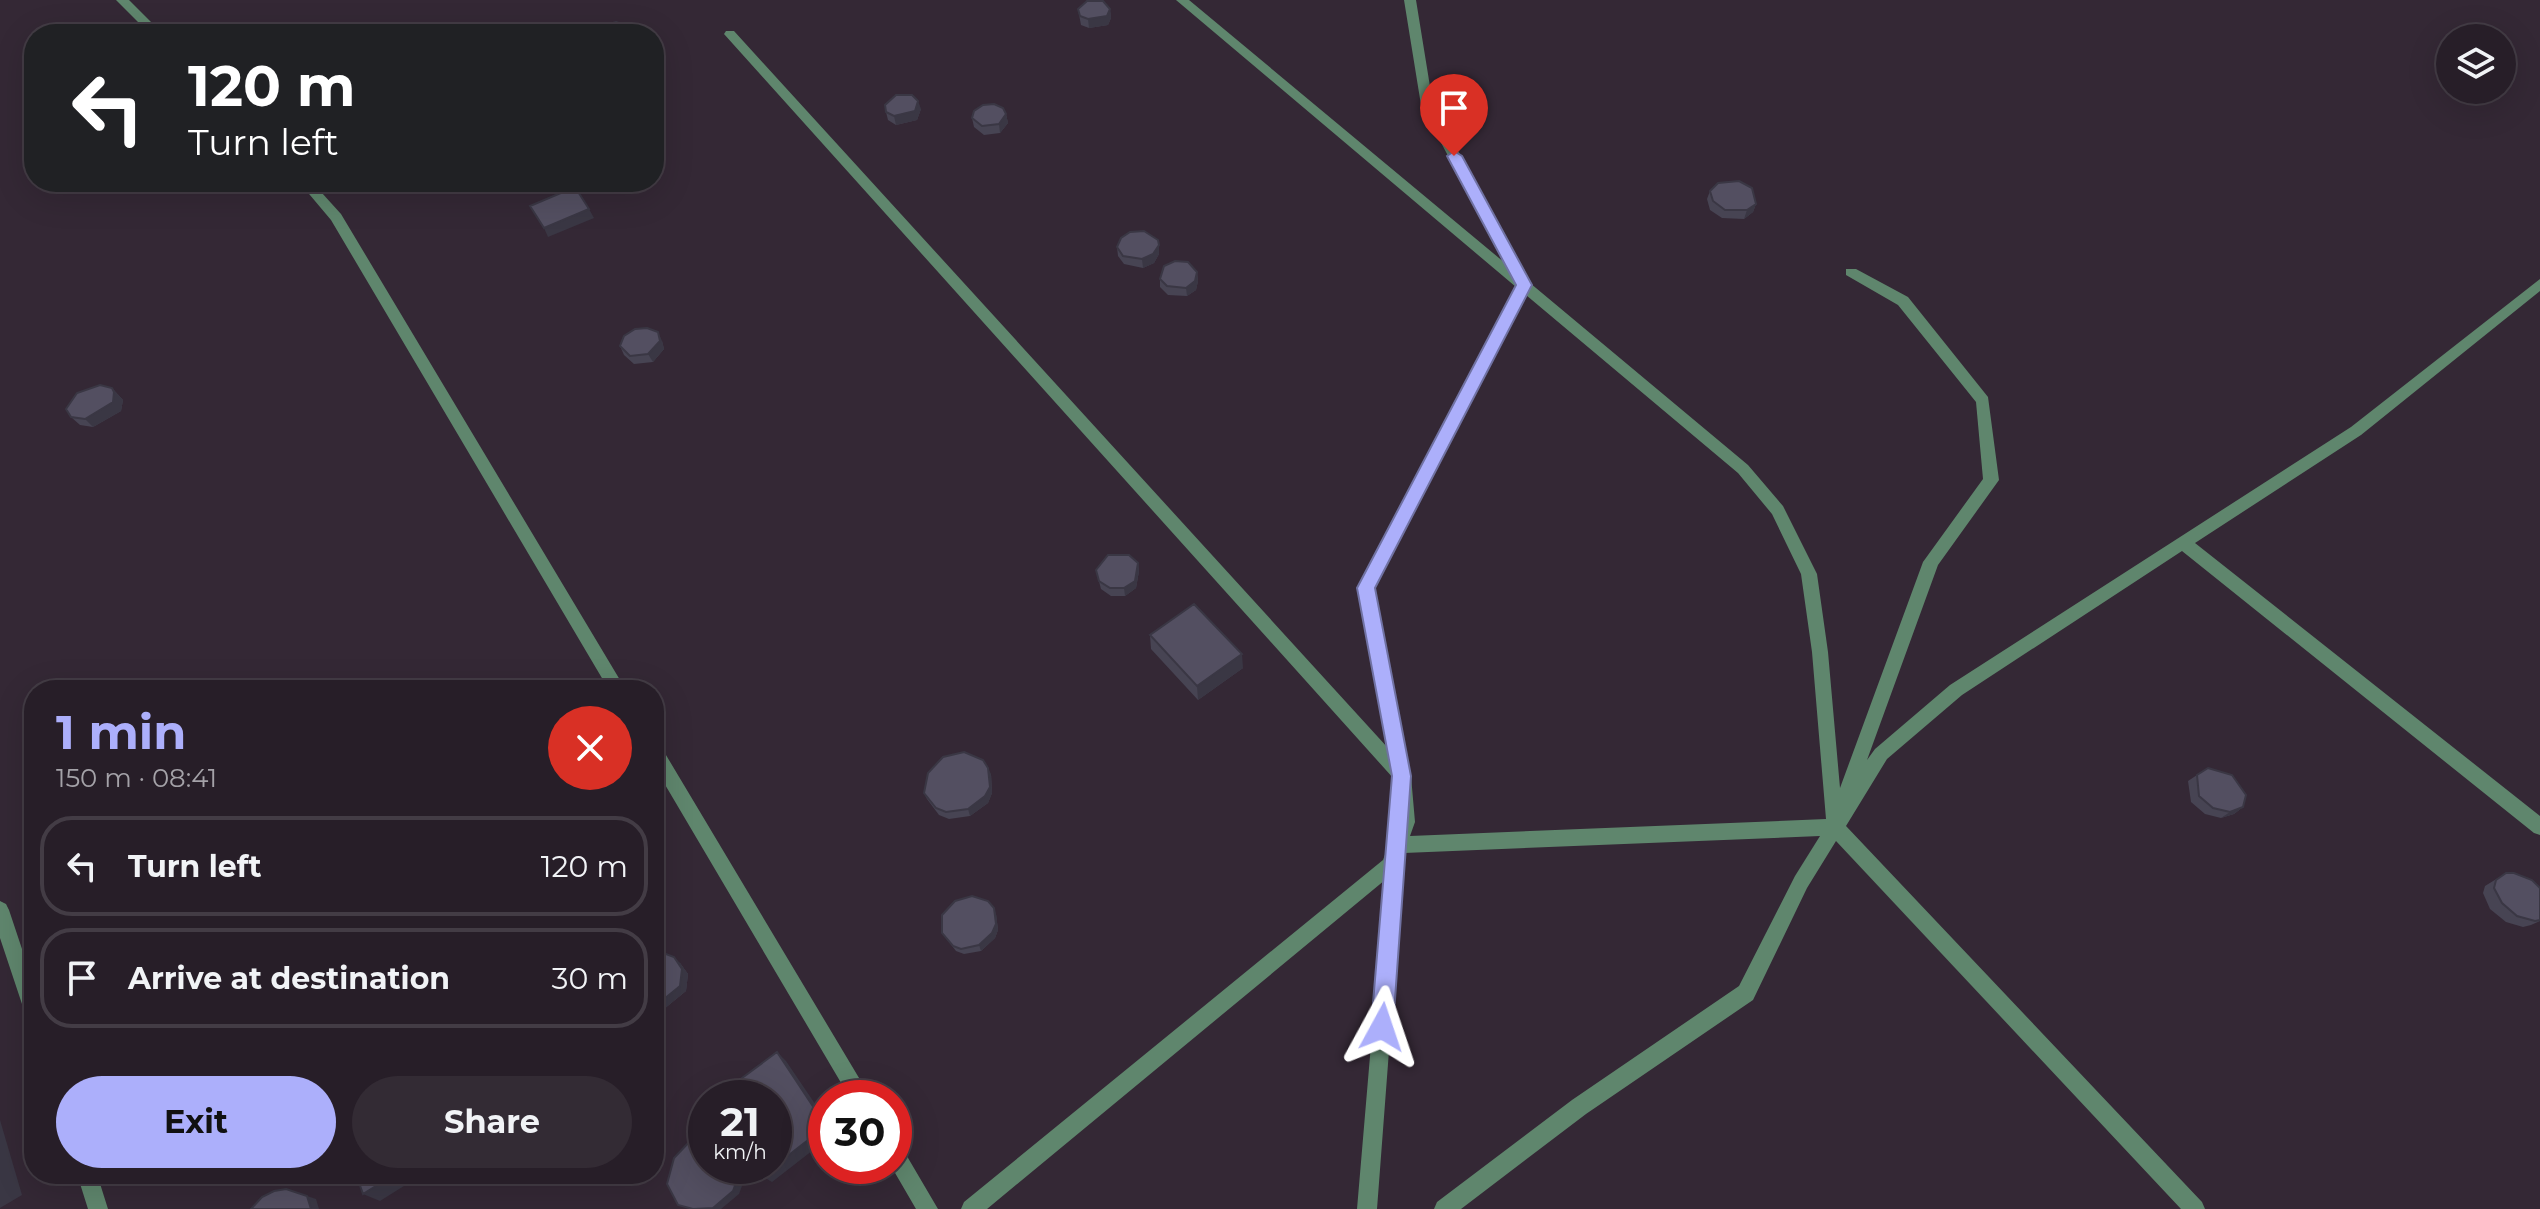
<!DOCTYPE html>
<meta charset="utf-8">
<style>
body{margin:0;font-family:Montserrat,sans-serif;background:#332b34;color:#f1f3f6;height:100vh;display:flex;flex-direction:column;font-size:30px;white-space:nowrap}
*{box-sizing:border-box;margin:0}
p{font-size:26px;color:#a4a2a8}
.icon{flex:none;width:44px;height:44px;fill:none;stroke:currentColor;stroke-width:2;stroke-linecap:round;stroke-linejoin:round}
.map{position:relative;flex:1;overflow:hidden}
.panel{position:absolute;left:24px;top:680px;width:640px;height:504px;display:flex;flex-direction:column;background:#271e28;border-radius:32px;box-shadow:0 8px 32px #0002,0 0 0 2px #433c45}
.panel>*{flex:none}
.top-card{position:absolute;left:24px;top:24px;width:640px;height:168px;border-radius:32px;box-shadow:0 8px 32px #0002,0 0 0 2px #433c45;background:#202124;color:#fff;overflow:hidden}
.fabs{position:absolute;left:2436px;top:24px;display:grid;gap:16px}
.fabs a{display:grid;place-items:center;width:80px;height:80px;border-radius:50%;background:#271e28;box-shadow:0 8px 32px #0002,0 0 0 2px #433c45;font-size:40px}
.speed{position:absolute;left:688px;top:1080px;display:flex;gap:16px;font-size:40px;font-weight:700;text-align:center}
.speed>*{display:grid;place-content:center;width:104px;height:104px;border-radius:50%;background:#271e28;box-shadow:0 8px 32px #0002,0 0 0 2px #433c45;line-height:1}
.speed small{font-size:20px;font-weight:400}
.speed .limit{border:12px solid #d22;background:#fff;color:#111}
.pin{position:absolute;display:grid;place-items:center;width:68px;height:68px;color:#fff;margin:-82px -34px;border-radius:50% 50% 50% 0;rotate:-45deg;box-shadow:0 0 8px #0007}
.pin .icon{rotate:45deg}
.me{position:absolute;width:88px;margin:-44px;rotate:5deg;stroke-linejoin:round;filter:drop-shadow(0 0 6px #0008)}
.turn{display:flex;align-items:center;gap:28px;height:168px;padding:0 32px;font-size:36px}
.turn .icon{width:104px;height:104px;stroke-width:2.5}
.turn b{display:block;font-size:56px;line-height:68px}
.round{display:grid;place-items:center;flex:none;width:84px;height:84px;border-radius:42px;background:#332b34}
.head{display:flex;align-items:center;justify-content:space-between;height:136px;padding:0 32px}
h1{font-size:48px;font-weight:700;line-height:60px;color:#acaffb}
.action{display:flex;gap:16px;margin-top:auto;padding:16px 32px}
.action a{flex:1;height:92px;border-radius:48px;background:#acaffb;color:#111;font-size:32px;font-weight:700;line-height:92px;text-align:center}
.action a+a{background:#332b34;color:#f1f3f6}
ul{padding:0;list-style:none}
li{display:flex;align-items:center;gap:24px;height:100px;margin:0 16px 12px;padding:0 16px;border:4px solid #433c45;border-radius:32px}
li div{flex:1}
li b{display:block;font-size:30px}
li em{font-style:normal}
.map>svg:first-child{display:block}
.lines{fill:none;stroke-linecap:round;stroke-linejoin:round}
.street{fill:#5f866d;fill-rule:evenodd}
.wall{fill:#474453}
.shaded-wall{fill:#3a3744}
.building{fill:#534f61;stroke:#3a3744;stroke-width:2}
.route{fill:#acaffb;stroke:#7072a3;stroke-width:2}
</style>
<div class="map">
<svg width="2540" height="1209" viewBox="0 0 2540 1209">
<rect width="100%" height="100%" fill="#342835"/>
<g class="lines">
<path class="street" d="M116 0H129L163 34H150Z
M1176 0H1189L1505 263 1421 105 1404 0H1416L1433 105 1530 283 1748 465 1783 506 1817 574 1828 652 1840 788 1923 562 1983 479 1976 402 1898 305 1846 275V269H1856L1908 297 1988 397 1999 480 1938 565 1867 760 1875 749 1950 685 2351 427 2540 279V291L2361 435 2195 543 2540 816V835L2534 833 2182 551 1962 695 1887 759 1846 826 2202 1202 2205 1209H2181L1836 841 1807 888 1753 1000 1586 1114 1461 1209H1434L1437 1202 1572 1100 1739 986 1795 876 1820 836 1404 853 1377 1209H1357L1385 880 987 1209H961L964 1202 1383 860 1397 822 1394 779 724 34 726 31H734L1388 748 1358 588 1516 287ZM1526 295 1738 473 1772 514 1801 574 1812 652 1826 819 1410 836 1415 822 1411 776 1374 588Z
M299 182H312L341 214 626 690H609L331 220Z
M654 742 660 745 871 1098H850L654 766Z
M0 901 6 904 9 910 34 985V1022L27 1020 25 1013 0 938Z
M894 1143 901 1146 938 1209H916L891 1166H894Z
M77 1174H97L108 1209H88Z"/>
</g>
<path class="wall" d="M1078 9H1110L1111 18 1108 25 1089 28 1081 25Z
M921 109 917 120 896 125 888 120 886 112Z
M1006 114 1008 123 1000 133 984 135 974 127 972 118Z
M1710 191 1756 204 1753 212 1744 219 1722 218 1710 210 1707 199Z
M1117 247 1159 254 1154 263 1143 268 1124 264 1118 256Z
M1197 272 1198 281 1196 290 1187 296 1168 295 1160 287V279Z
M662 341 664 349 653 362 634 364 624 355 620 346Z
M112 388 123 400 121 411 93 427 80 425 71 417Z
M1138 563 1139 571 1136 588 1125 596H1111L1101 589 1096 570Z
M1150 635 1243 668 1198 700 1151 649Z
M991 774 992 793 988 803 970 816 949 819 939 815 927 799 924 793Z
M2197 775 2243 807 2234 814 2221 818 2205 814 2191 802 2188 781Z
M2506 873 2540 888V921L2531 925 2523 927 2506 922 2490 909 2483 893 2485 886Z
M996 914 998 930 995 938 981 951 964 954 956 951 942 933Z
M654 956 680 963 688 974 686 991 664 1009H654Z"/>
<path class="shaded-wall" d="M1110 9 1111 18 1108 25 1089 28 1088 19Z
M918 101 921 109 917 120 896 125 894 116Z
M1006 114 1008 123 1000 133 999 124Z
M1756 204 1753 212 1744 219 1747 210Z
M589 209 594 218 548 237 544 228Z
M1159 245V254L1154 263 1143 268 1142 259Z
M1197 272 1198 281 1196 290 1187 296 1186 288Z
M658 332 662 341 664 349 653 362 648 354Z
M112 388 123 400 121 411 93 427 85 419Z
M1138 563 1139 571 1136 588 1125 596 1124 588Z
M1242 654 1243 668 1198 700 1197 686Z
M988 768 991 774 992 793 988 803 970 816 968 809Z
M2243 807 2234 814 2221 818 2230 812Z
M994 908 996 914 998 930 995 938 981 951 979 945Z
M674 957 680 963 688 974 686 991 664 1009 658 1004Z
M777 1052 786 1061 826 1120V1125Z
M0 1120 22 1195 0 1208Z
M826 1126V1140L772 1182 762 1176Z
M742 1166H747L748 1170 739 1194 721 1209H708Z
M395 1174H423L380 1201 363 1194Z
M307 1196 316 1199 319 1209H311Z"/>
<path class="building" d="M1087 1H1103L1110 9 1107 16 1088 19 1080 16 1078 9Z
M616 22 624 25 626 31 622 34H594L595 28Z
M896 95H912L918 101 915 111 894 116 886 112 885 105Z
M994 104 1003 108 1006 114 999 124 982 126 972 118 974 111 983 105Z
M1739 181 1752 188 1756 204 1747 210H1725L1713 201 1710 191 1718 183Z
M575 187 589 209 544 228 530 206Z
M1144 231 1158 240 1159 245 1153 254 1142 259 1123 256 1117 247 1121 238 1130 232Z
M1175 261 1188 262 1197 272 1195 281 1186 288 1167 286 1160 279 1164 266Z
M647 328 658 332 660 341 648 354 630 356 620 346 624 336 635 329Z
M100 385 112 388 114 392 113 402 85 419 71 417 66 409 77 393Z
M1108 555H1129L1138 563 1135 581 1124 588H1110L1099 581 1096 570Z
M1194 604 1242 654 1197 686 1150 635Z
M964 752 983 760 988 768 990 787 985 796 968 809 946 812 936 808 924 793 928 773 943 757Z
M2208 768 2232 775 2246 795 2243 807 2230 812 2213 808 2199 796 2197 775Z
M2506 873H2514L2532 880 2540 888V920L2535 921 2517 916 2502 903 2494 888 2496 880Z
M972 896 988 901 994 908 996 924 992 933 979 945 961 949 953 946 942 933V915L955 901Z
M657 954H666L674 957 682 969 680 986 658 1004H654V956Z
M777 1052 826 1126 762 1176 756 1166H774V1098H715Z
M706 1134V1166H742L733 1191 713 1208 693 1209 678 1205 667 1184 674 1158 693 1138Z
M356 1174H395L363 1194Z
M286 1189 307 1196 311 1209H251L262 1197 274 1191Z"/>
<path class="route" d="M1454 151 1462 156 1532 285 1375 588 1411 776 1393 1027 1389 1035 1382 1038 1374 1035 1371 1027 1392 776 1357 588 1516 285 1447 156Z"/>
</svg>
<div class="fabs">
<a><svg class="icon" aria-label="layers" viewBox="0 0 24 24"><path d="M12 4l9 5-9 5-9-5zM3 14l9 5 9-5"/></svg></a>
</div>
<div class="speed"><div>21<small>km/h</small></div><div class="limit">30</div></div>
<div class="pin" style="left:1454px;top:156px;background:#d93025"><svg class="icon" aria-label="arrive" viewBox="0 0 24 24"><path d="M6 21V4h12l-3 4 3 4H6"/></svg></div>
<svg class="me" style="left:1382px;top:1027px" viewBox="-20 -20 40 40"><path d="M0-17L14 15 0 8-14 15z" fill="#acaffb" stroke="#fff" stroke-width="4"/></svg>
<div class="top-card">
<div class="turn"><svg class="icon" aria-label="left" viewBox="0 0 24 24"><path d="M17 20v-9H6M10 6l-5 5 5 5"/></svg><div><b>120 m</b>Turn left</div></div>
</div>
<section class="panel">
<div class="head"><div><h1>1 min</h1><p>150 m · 08:41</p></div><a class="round" style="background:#d93025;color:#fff"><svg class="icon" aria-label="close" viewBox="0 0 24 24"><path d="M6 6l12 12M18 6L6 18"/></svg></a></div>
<ul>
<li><svg class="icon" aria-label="left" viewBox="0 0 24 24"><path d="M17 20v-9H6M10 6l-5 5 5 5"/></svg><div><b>Turn left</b></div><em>120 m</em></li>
<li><svg class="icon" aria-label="arrive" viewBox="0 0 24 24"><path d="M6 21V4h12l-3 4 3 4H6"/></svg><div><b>Arrive at destination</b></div><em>30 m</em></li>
</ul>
<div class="action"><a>Exit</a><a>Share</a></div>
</section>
</div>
